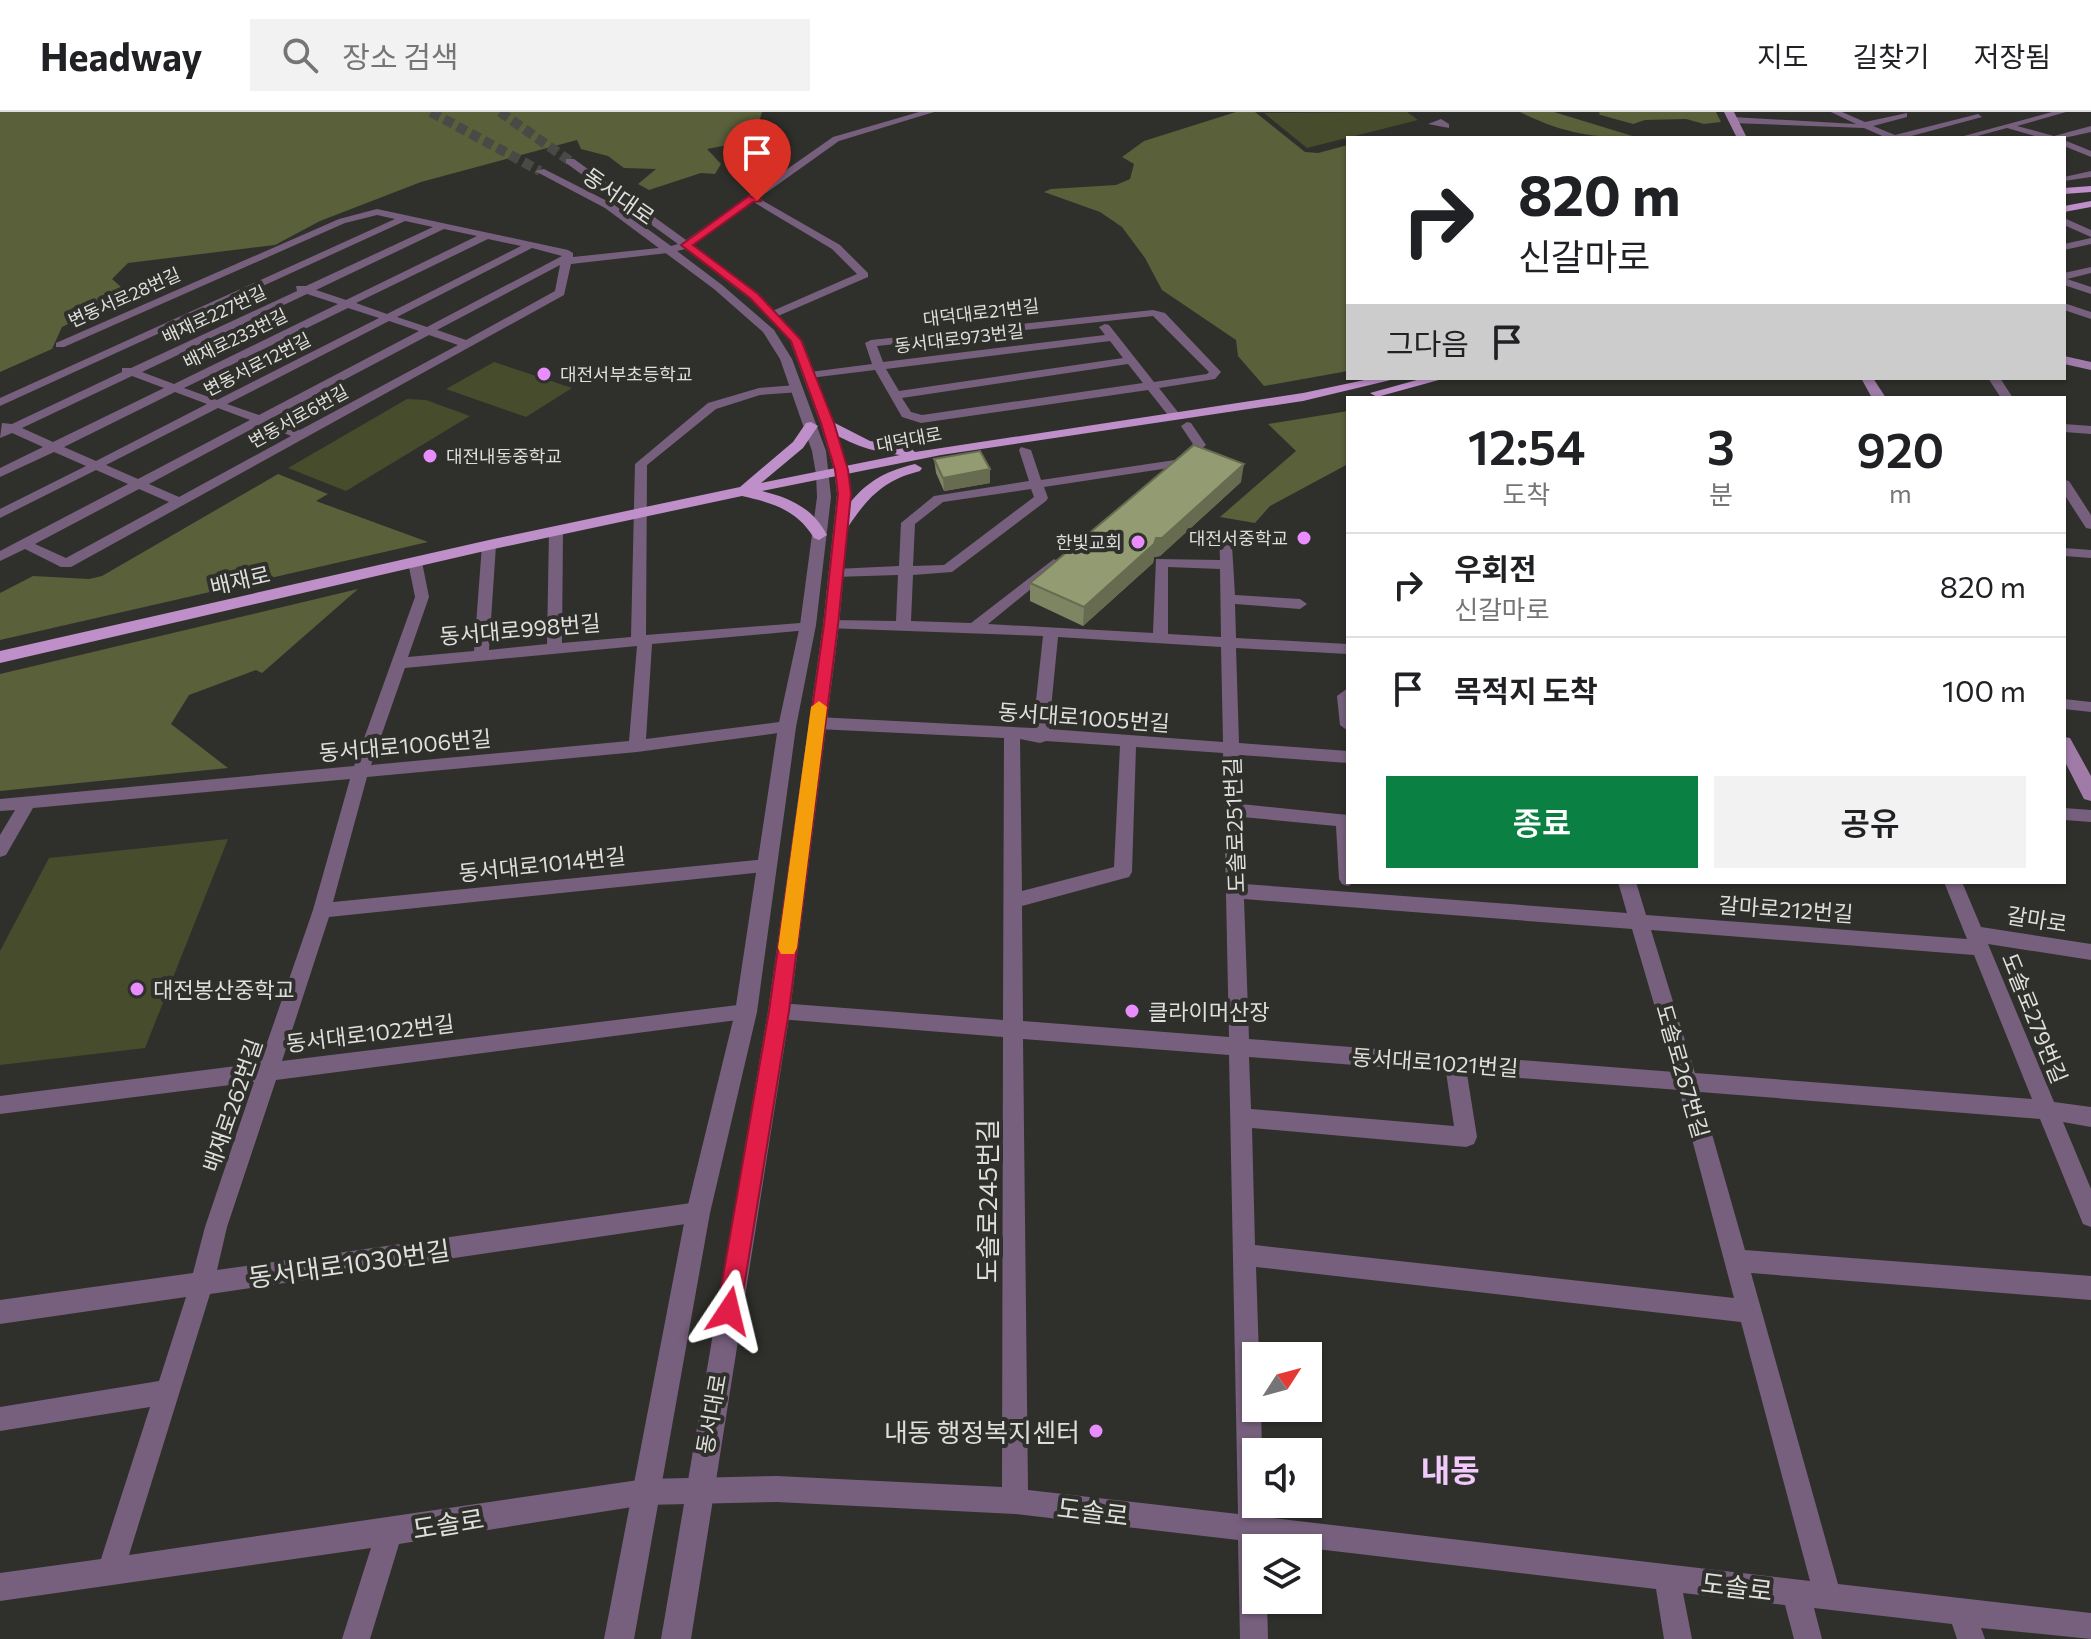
<!DOCTYPE html>
<html lang="ko">
<meta charset="utf-8">
<style>
body{margin:0;font-family:Commissioner,"Noto Sans KR",sans-serif;background:#f2f2f2;color:#202124;height:100vh;display:flex;flex-direction:column;font-size:30px;white-space:nowrap}
*{box-sizing:border-box;margin:0}
p{font-size:26px;color:#757577}
.icon{flex:none;width:44px;height:44px;fill:none;stroke:currentColor;stroke-width:2;stroke-linecap:round;stroke-linejoin:round}
.map{position:relative;flex:1;overflow:hidden}
.drawer{position:absolute;left:1346px;top:284px;width:720px;height:488px;display:flex;flex-direction:column;background:#fff;border-radius:0px;box-shadow:0 2px 6px #0004}
.drawer>*{flex:none}
.hud{position:absolute;left:1346px;top:24px;width:720px;height:244px;border-radius:0px;box-shadow:0 2px 6px #0004;background:#fff;color:#202124;overflow:hidden}
.needle{width:52px;rotate:54deg}
.buttons{position:absolute;left:1242px;top:1230px;display:grid;gap:16px}
.buttons a{display:grid;place-items:center;width:80px;height:80px;border-radius:0px;background:#fff;box-shadow:0 2px 6px #0004;font-size:40px}
.pin{position:absolute;display:grid;place-items:center;width:68px;height:68px;color:#fff;margin:-82px -34px;border-radius:50% 50% 50% 0;rotate:-45deg;box-shadow:0 0 8px #0007}
.pin .icon{rotate:45deg}
.me{position:absolute;width:88px;margin:-44px;rotate:10deg;stroke-linejoin:round;filter:drop-shadow(0 0 6px #0008)}
.turn{display:flex;align-items:center;gap:28px;height:168px;padding:0 40px;font-size:36px}
.turn .icon{width:104px;height:104px;stroke-width:2.5}
.turn b{display:block;font-size:56px;line-height:68px}
.then{display:flex;align-items:center;height:76px;padding:0 40px;background:#0003;gap:16px;font-size:30px}
.eta{display:flex;justify-content:space-evenly;align-items:center;height:136px;text-align:center}
.eta b{font-size:48px;font-weight:600;line-height:56px}
.primary-button{display:flex;gap:16px;margin-top:auto;padding:16px 40px}
.primary-button a{flex:1;height:92px;border-radius:0px;background:#0b8043;color:#fff;font-size:32px;font-weight:600;line-height:92px;text-align:center}
.primary-button a+a{background:#f2f2f2;color:#202124}
ul{padding:0;list-style:none}
li{display:flex;align-items:center;gap:24px;height:104px;padding:0 40px;border-top:2px solid #e0e0e0}
li div{flex:1}
li b{display:block;font-size:30px}
li em{font-style:normal}
header{display:flex;align-items:center;gap:48px;box-sizing:border-box;height:112px;padding:0 40px;background:#fff;border-bottom:2px solid #e0e0e0}
header strong{font-size:38px}
nav{display:flex;gap:44px;margin-inline-start:auto;font-size:28px}
.search{width:560px;height:72px;background:#f2f2f2;display:flex;align-items:center;gap:20px;box-sizing:border-box;padding:0 28px;border-radius:0px;color:#757577;font-size:30px}
.map>svg:first-child{display:block}
.green{fill:#464c2c}
.forest{fill:#59603a}
.lines{fill:none;stroke-linecap:round;stroke-linejoin:round}
.tertiary-tunnel{stroke:#494a46;stroke-width:10;stroke-dasharray:10 5;stroke-linecap:butt}
.minor{fill:#77607d;fill-rule:evenodd}
.tertiary{fill:#77607d;fill-rule:evenodd}
.secondary{fill:#a07ba8;fill-rule:evenodd}
.primary{fill:#bf8fca;fill-rule:evenodd}
.wall{fill:#7e8563}
.shaded-wall{fill:#676c50}
.building{fill:#939b73;stroke:#676c50;stroke-width:2}
.route{fill:#e11d48;stroke:#92132f;stroke-width:2}
.slow{fill:#f59e0b}
.poi-dot{fill:#e98dfe;stroke:#2f302b;stroke-width:3}
.labels{text-anchor:middle;dominant-baseline:central;stroke-width:8;stroke-linejoin:round;paint-order:stroke}
.far-street-label{font-size:18px;fill:#dedfdc;stroke:#2f302b}
.far-poi-label{font-size:18px;fill:#dedfdc;stroke:#2f302b;text-anchor:start}
.street-label{font-size:22px;fill:#dedfdc;stroke:#2f302b}
.poi-label{font-size:22px;fill:#dedfdc;stroke:#2f302b;text-anchor:start}
.near-street-label{font-size:26px;fill:#dedfdc;stroke:#2f302b}
.near-poi-label{font-size:26px;fill:#dedfdc;stroke:#2f302b;text-anchor:end}
.near-quarter-label{font-size:32px;font-weight:bold;fill:#f2c9fb;stroke:#2f302b}
</style>
<header>
<strong>Headway</strong>
<div class="search"><svg class="icon" aria-label="search" viewBox="0 0 24 24"><circle cx="10" cy="10" r="6"/><path d="M15 15l6 6"/></svg>장소 검색</div>
<nav><a>지도</a><a>길찾기</a><a>저장됨</a></nav>
</header>
<div class="map">
<svg width="2091" height="1527" viewBox="0 0 2091 1527">
<rect width="100%" height="100%" fill="#2f302b"/>
<path class="green" d="M1407 0 1418 8 1307 36 1264 1Z
M494 250 572 276 526 305 446 277Z
M407 287 426 288 470 304 346 379 288 356Z
M228 727 145 936 0 953V839L49 746Z"/>
<path class="forest" d="M0 0H762L759 10 775 24 707 37 721 52 715 62 701 61 649 78 638 72 656 57 624 56 608 44 581 37 577 28 421 70 320 109 275 133 128 151 112 167 129 182 62 215 52 237 0 260Z
M1236 0H1255L1305 40 1318 41 1348 33V259L1264 274 1238 244 1236 228 1162 178 1145 146 1122 115 1100 100 1044 80 1051 77 1116 73 1130 67 1134 52 1122 45 1144 29Z
M1520 0H1554L1639 26C1593 26 1562 21 1520 0Z
M1590 0 1600 3 1599 0H1716L1721 10 1704 12 1686 7 1645 8 1633 12Z
M1348 299V352L1270 394 1255 411 1220 405 1296 339 1268 312Z
M278 362 328 382 316 389 428 430 0 528V481L33 464 89 467 102 464Z
M358 477 262 561 256 558 189 583 171 612 228 656 0 679V562Z"/>
<g class="lines">
<path class="tertiary-tunnel" d="M431 0 540 59
M500 0 570 49"/>
<path class="minor" d="M1831 0H1842L1865 10 1907 1V5L1873 14 1895 23 1978 2 1982 5 1904 26H1887L1864 16 1732 11 1728 8 1732 5 1856 12Z
M2052 0H2066L2017 14 2054 24 2091 14V20L2064 26H2042L2007 16 1970 26 1960 25Z
M1441 7 1449 12V16L1428 12Z
M2064 28 2091 39V45L2064 34Z
M2091 59V65L2064 69V65Z
M753 83 840 133 868 161V165L778 204H770V200L857 162 832 137 750 88 748 86Z
M377 97 568 138 573 141V145L668 135 673 138 668 141 571 152 564 183 71 455H61L25 437 0 449V439L128 372 96 358 0 406V397L86 354 54 340 0 365V356L43 335 12 321 0 326 2 311 12 312 122 260V256H131L297 179 296 174H306L433 115 405 109 0 294V286L395 107 377 103 345 111 64 235H56V231L339 107ZM444 117 477 124 346 188 316 178ZM488 127 521 134 387 202 356 191ZM532 136 562 144 427 215 397 205ZM560 153 555 179 466 228 437 218ZM307 182 338 192 174 272 142 260ZM348 196 379 206 217 288 184 276ZM389 209 419 219 259 303 227 292ZM429 223 458 233 300 318 270 307ZM132 264 164 276 53 330 22 316ZM175 280 207 292 96 349 64 335ZM218 296 250 308 138 367 106 353ZM261 312 291 324 179 385 149 372ZM139 377 169 390 66 446 35 432Z
M2064 106 2091 118V125L2064 113Z
M2091 126V132L2064 138V132Z
M2091 155V161L2067 167 2091 175V182L2064 173V161Z
M2064 191 2091 200V207L2064 198Z
M1153 198 1165 201 1221 260 1215 267 1159 276 1181 304 1175 308 1171 307 1148 278 921 311 902 305 875 258 810 266 804 263 810 260 872 252 865 231 871 228ZM1153 204 1209 260 1207 262 1154 270 1109 213 1105 212 1099 215 1105 223 883 250 877 234ZM1110 229 1123 246 899 279 886 257ZM1128 252 1143 271 922 303 911 300 902 286Z
M1988 266H2000L2013 286H2001Z
M796 273 800 274V280L760 283 716 297 647 353 646 523 813 510 815 513 808 518 652 532 646 627 787 609 793 611 795 615 793 619 637 640 367 665 333 790 767 747 773 749 776 754 773 759 329 805 282 949 746 892 753 894 756 900 753 906 276 968 227 1115 217 1158 698 1090 706 1093 709 1101 706 1109 210 1182 129 1443 645 1367 777 1364 1002 1375 1003 925 779 907 772 905 769 899 772 893 779 891 1003 908 1004 626 817 617 809 611 817 605 1033 616 1043 524 826 516 824 513 831 508 896 509 898 463 835 465 828 461 835 457 899 454 901 411 934 384 1029 369 1019 338 1021 335 1031 338 1041 368 1175 348 1193 332 1181 314 1187 310 1191 311 1206 333 1182 354 1044 375 1048 386 1046 389 952 460 913 463 911 509 971 511 1054 447 1061 451 1059 454 988 512 1153 521 1156 447 1220 448 1219 420 1221 417H1231L1235 483 1300 487 1307 492 1300 497 1235 492 1236 526 1348 532V542L1236 536 1239 631 1348 639V651L1240 643 1241 692 1348 703V770H1355L1348 774 1342 772 1339 767 1336 714 1242 705 1244 772 1627 801 1618 770H1636L1646 803 1967 827 1944 770H1962L1981 815 2091 832V848L1988 832 2054 990 2091 995V1015L2063 1010 2091 1077V1115L2083 1112 2040 1007 1700 980 1745 1138 2091 1164V1188L1751 1161 1838 1472 2091 1501V1527L1981 1516 1985 1527H1957L1952 1512 1814 1496 1822 1527H1794L1785 1493 1683 1481 1692 1527H1664L1656 1477 1265 1431V1436H1256V1488H1267L1268 1527H1240L1238 1428 1015 1402 777 1390 645 1393 399 1432 370 1527H342L371 1436 0 1489V1461L101 1447 150 1295 0 1319V1295L159 1269 186 1185 0 1212V1188L193 1161 205 1115 254 970 0 1002V984L260 951 313 798 350 667 33 696 6 743 0 745V723L15 698 0 699V687L354 654 415 485 408 450 410 447 415 446 422 450 429 485 408 545 474 539 482 433 489 429 496 433 489 538 547 532 549 419 556 415 563 419 562 531 631 525 635 352 708 291 759 276ZM1031 377 1034 385 944 453 913 454 915 412 943 390ZM1168 455 1220 457 1221 525 1168 522ZM1058 525 1221 535 1223 630 1049 617ZM637 534 629 629 371 653 405 556ZM1020 627 1040 631 1046 629 1120 634 1114 755 1022 779ZM1136 635 1223 641 1229 925 1023 909 1022 794 1129 765 1132 760ZM1244 787 1632 817 1674 960 1249 927ZM1651 818 1974 843 2032 987 1695 961ZM1023 927 1229 943 1238 1402 1028 1378ZM1249 945 1446 960 1454 1014 1251 997ZM1467 962 1679 978 1734 1186 1255 1133 1252 1016 1466 1035 1474 1032 1477 1025ZM1256 1155 1741 1210 1810 1469 1264 1405V1392H1256V1340H1262L1261 1296H1256V1244H1259Z
M2064 312 2091 314V322L2064 320Z
M2064 368 2069 369 2091 403V417L2086 416 2064 382Z
M2064 436 2091 438V446L2064 444Z
M1348 576V619L1340 613 1337 584Z
M2064 587 2091 590V600L2064 597Z
M2064 696 2091 698V710L2064 708Z"/>
<path class="tertiary" d="M919 0H934L839 29 693 133 758 181 802 228 834 311 848 358 851 382 839 513 790 899 691 1527H661L768 899 823 513 837 382 834 358 820 311 790 229 750 187 685 137 677 139 722 173 774 218 792 247 826 339 831 385 816 513 796 615 757 900 710 1101 634 1527H604L686 1101 735 900 778 615 800 513 817 385 816 362 812 339 780 247 763 220 714 177 605 96 535 59 544 57 613 92 671 134 678 132 566 51V47H574L686 128 833 25Z"/>
<path class="secondary" d="M1724 0H1734L1747 26H1737Z
M2064 244 2091 250V258L2064 252Z
M1861 266H1873L1886 286H1872Z
M2064 625 2070 626 2091 664V689L2084 687 2064 648Z"/>
<path class="primary" d="M2091 74V80L2064 82V76Z
M2091 89V95L2064 100V94Z
M1374 266H1399L1303 289 941 343 762 379C790 386 813 396 827 423L819 428 814 426C797 398 773 391 742 384L489 438 0 551V539L489 428 740 375 793 330 806 311 811 310 818 314 803 336 761 371 900 343C871 340 846 331 822 314V308L827 307 870 329 909 335 915 340 1303 281Z
M1424 266H1446L1377 285 1370 281Z
M915 352 922 356 920 359C884 368 868 385 848 415H838L835 412C856 378 876 361 915 352Z"/>
</g>
<path class="wall" d="M934 347 990 371 944 379 936 361Z
M1241 370 1160 444 1154 445 1153 451 1083 514 1030 489V471Z"/>
<path class="shaded-wall" d="M1244 352 1241 370 1160 444 1154 445 1153 451 1083 514 1084 495 1156 426Z
M990 357V371L944 379 943 366Z"/>
<path class="building" d="M1194 333 1244 352 1162 426H1156L1154 432 1084 495 1030 471Z
M980 339 990 357 943 366 934 347Z"/>
<path class="route" d="M749 84 762 89 753 90 693 133 758 182 801 228 834 311 848 358 851 382 838 513 789 899 740 1199 737 1207 729 1210 720 1207 717 1199 769 899 824 513 838 382 835 358 821 311 791 229 750 186 681 133Z"/>
<path class="slow" d="M819 589 827 595 797 836 794 842H781L778 836 811 595Z"/>
<g class="poi-dot">
<circle cx="544" cy="262" r="8"/>
<circle cx="430" cy="344" r="8"/>
<circle cx="1304" cy="426" r="8"/>
<circle cx="1138" cy="430" r="8"/>
<circle cx="137" cy="877" r="8"/>
<circle cx="1132" cy="899" r="8"/>
<circle cx="1096" cy="1319" r="8"/>
</g>
<g class="labels">
<g class="far-street-label">
<text transform="translate(124 185) rotate(-24)">변동서로28번길</text>
<text transform="translate(981 200) rotate(-7)">대덕대로21번길</text>
<text transform="translate(214 202) rotate(-25)">배재로227번길</text>
<text transform="translate(235 226) rotate(-26)">배재로233번길</text>
<text transform="translate(959 226) rotate(-7)">동서대로973번길</text>
<text transform="translate(257 252) rotate(-27)">변동서로12번길</text>
<text transform="translate(298 304) rotate(-29)">변동서로6번길</text>
<text transform="translate(909 327) rotate(-11)">대덕대로</text>
</g>
<g class="far-poi-label">
<text x="560" y="262">대전서부초등학교</text>
<text x="446" y="344">대전내동중학교</text>
<text x="1288" y="426" text-anchor="end">대전서중학교</text>
<text x="1122" y="430" text-anchor="end">한빛교회</text>
</g>
<g class="street-label">
<text transform="translate(619 84) rotate(35)">동서대로</text>
<text transform="translate(240 468) rotate(-13)">배재로</text>
<text transform="translate(520 517) rotate(-5)">동서대로998번길</text>
<text transform="translate(1084 605) rotate(4)">동서대로1005번길</text>
<text transform="translate(405 633) rotate(-5)">동서대로1006번길</text>
<text transform="translate(1234 713) rotate(-92)">도솔로251번길</text>
<text transform="translate(542 752) rotate(-6)">동서대로1014번길</text>
<text transform="translate(1786 797) rotate(4)">갈마로212번길</text>
<text transform="translate(2037 807) rotate(9)">갈마로</text>
<text transform="translate(2035 906) rotate(68)">도솔로279번길</text>
<text transform="translate(370 921) rotate(-7)">동서대로1022번길</text>
<text transform="translate(1435 950) rotate(4)">동서대로1021번길</text>
<text transform="translate(1683 959) rotate(74)">도솔로267번길</text>
<text transform="translate(232 993) rotate(-71)">배재로262번길</text>
<text transform="translate(711 1302) rotate(-80)">동서대로</text>
</g>
<g class="poi-label">
<text x="153" y="877">대전봉산중학교</text>
<text x="1148" y="899">클라이머산장</text>
</g>
<g class="near-street-label">
<text transform="translate(986 1089) rotate(-90)">도솔로245번길</text>
<text transform="translate(349 1151) rotate(-8)">동서대로1030번길</text>
<text transform="translate(1093 1399) rotate(7)">도솔로</text>
<text transform="translate(448 1411) rotate(-9)">도솔로</text>
<text transform="translate(1737 1474) rotate(7)">도솔로</text>
</g>
<g class="near-poi-label">
<text x="1080" y="1319">내동 행정복지센터</text>
</g>
<g class="near-quarter-label">
<text x="1450" y="1357">내동</text>
</g>
</g>
</svg>
<div class="buttons">
<a><svg class="needle" viewBox="-14 -14 28 28"><path d="M0-13l5 13h-10z" fill="#e53935"/><path d="M0 13l5-13h-10z" fill="#757577"/></svg></a>
<a><svg class="icon" aria-label="sound" viewBox="0 0 24 24"><path d="M4 9h4l5-4v14l-5-4H4zM17 9q2 3 0 6"/></svg></a>
<a><svg class="icon" aria-label="layers" viewBox="0 0 24 24"><path d="M12 4l9 5-9 5-9-5zM3 14l9 5 9-5"/></svg></a>
</div>
<div class="pin" style="left:757px;top:89px;background:#d93025"><svg class="icon" aria-label="arrive" viewBox="0 0 24 24"><path d="M6 21V4h12l-3 4 3 4H6"/></svg></div>
<svg class="me" style="left:729px;top:1199px" viewBox="-20 -20 40 40"><path d="M0-17L14 15 0 8-14 15z" fill="#e11d48" stroke="#fff" stroke-width="4"/></svg>
<div class="hud">
<div class="turn"><svg class="icon" aria-label="right" viewBox="0 0 24 24"><path d="M7 20v-9h11M14 6l5 5-5 5"/></svg><div><b>820 m</b>신갈마로</div></div>
<div class="then">그다음<svg class="icon" aria-label="arrive" viewBox="0 0 24 24"><path d="M6 21V4h12l-3 4 3 4H6"/></svg></div>
</div>
<section class="drawer">
<div class="eta">
<div><b>12:54</b><p>도착</p></div>
<div><b>3</b><p>분</p></div>
<div><b>920</b><p>m</p></div>
</div>
<ul>
<li><svg class="icon" aria-label="right" viewBox="0 0 24 24"><path d="M7 20v-9h11M14 6l5 5-5 5"/></svg><div><b>우회전</b><p>신갈마로</p></div><em>820 m</em></li>
<li><svg class="icon" aria-label="arrive" viewBox="0 0 24 24"><path d="M6 21V4h12l-3 4 3 4H6"/></svg><div><b>목적지 도착</b></div><em>100 m</em></li>
</ul>
<div class="primary-button"><a>종료</a><a>공유</a></div>
</section>
</div>
